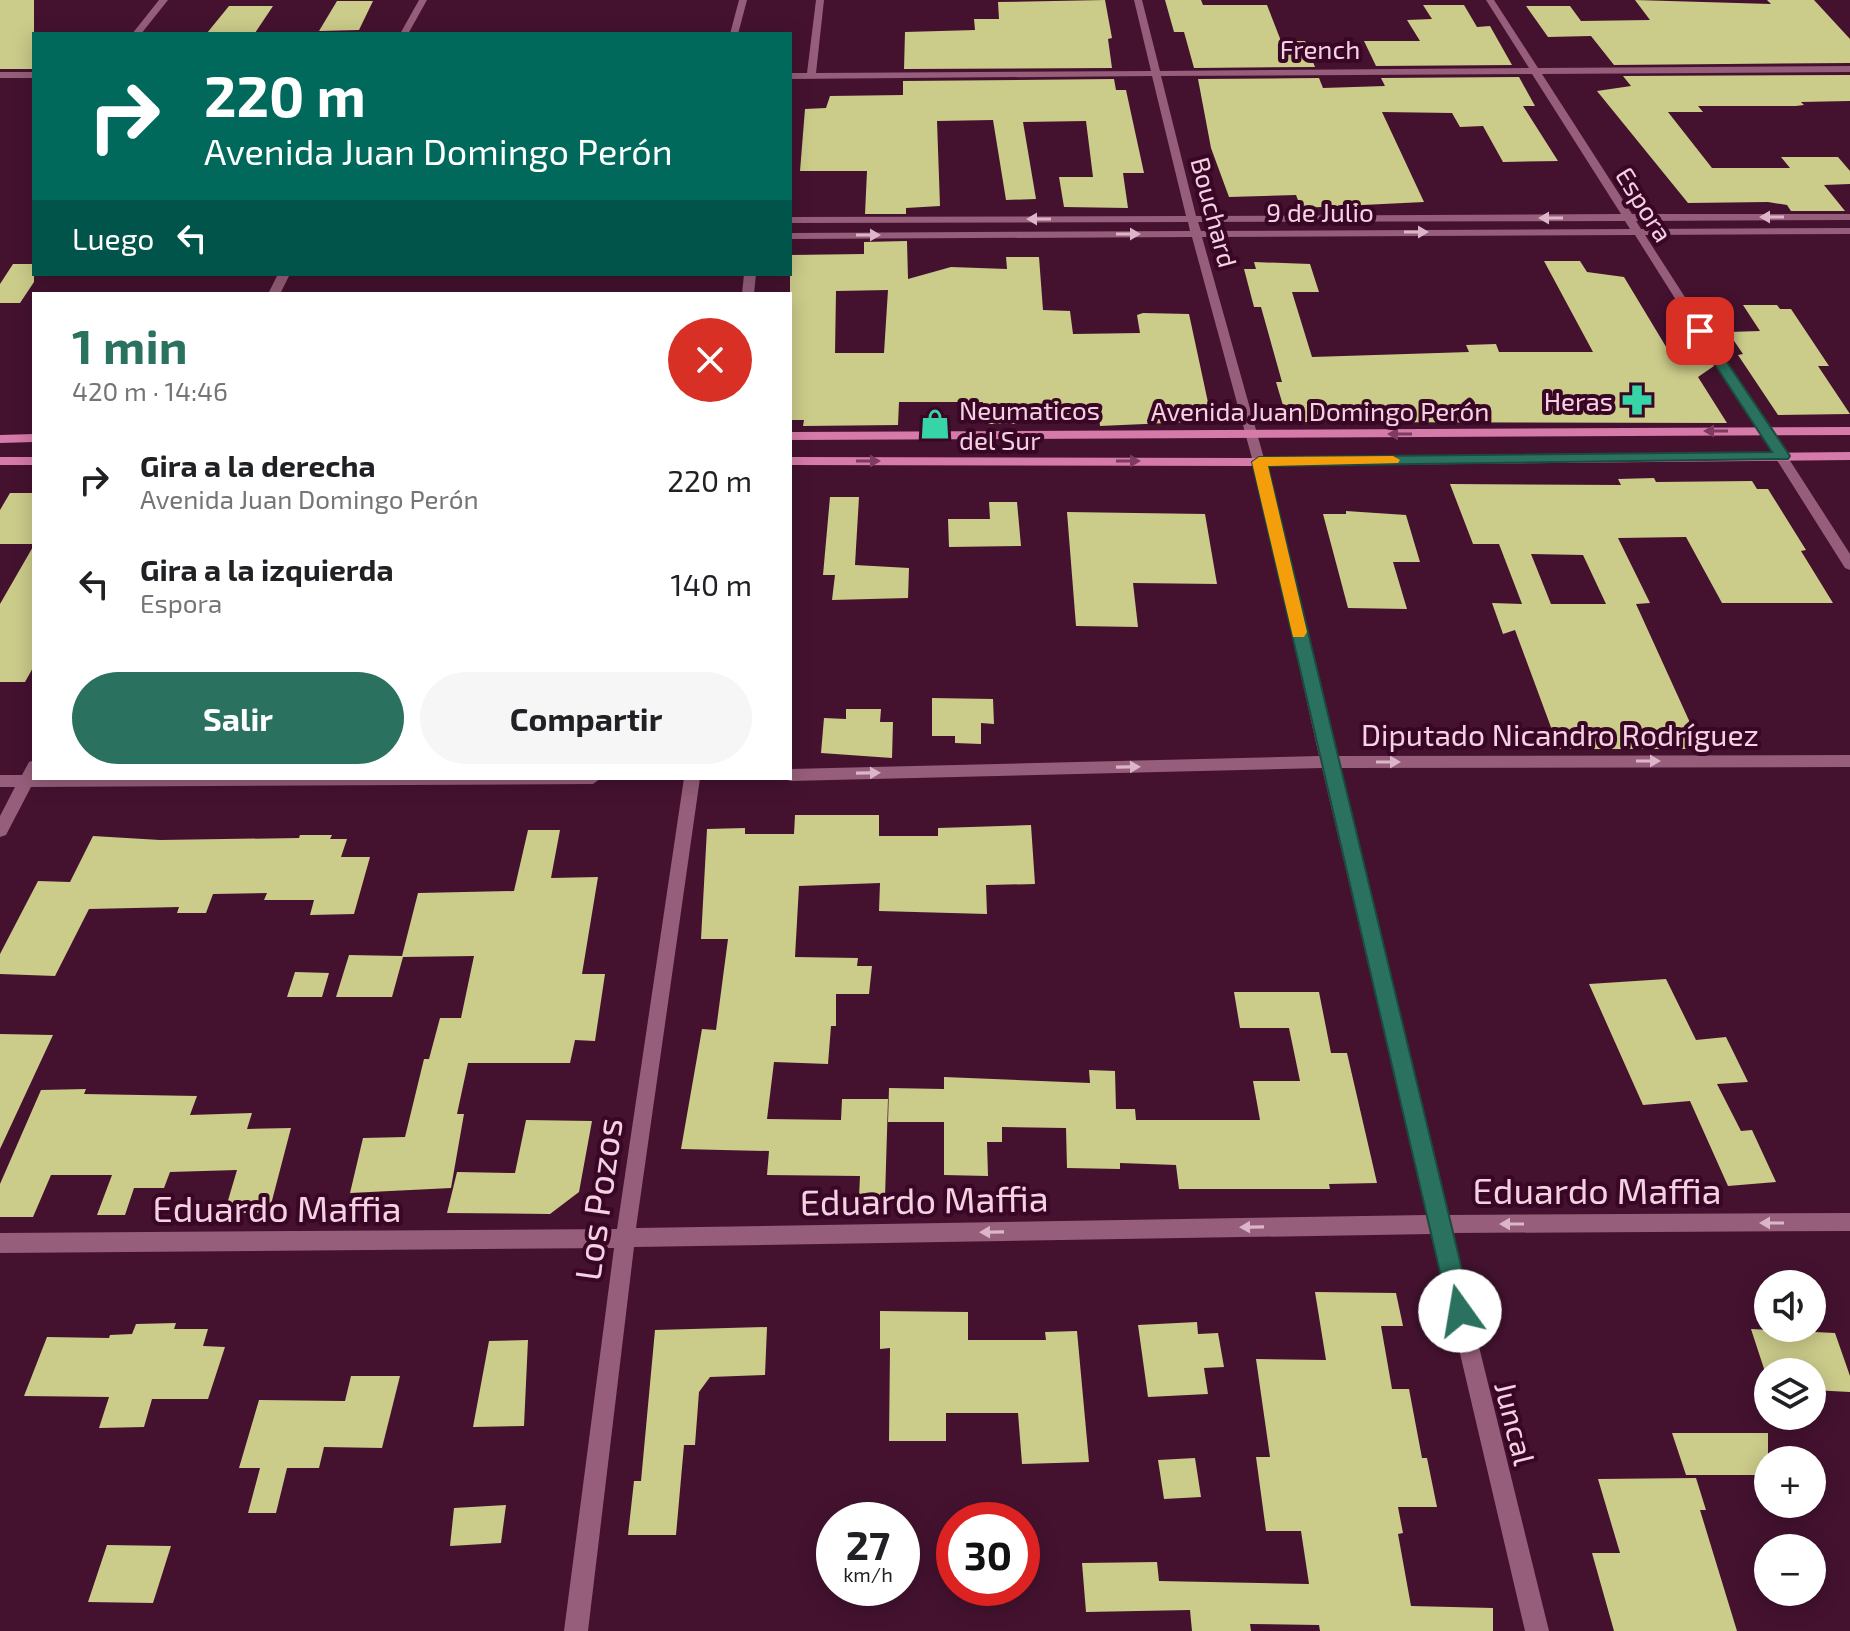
<!DOCTYPE html>
<html lang="es">
<meta charset="utf-8">
<style>
body{margin:0;font-family:"Exo 2",sans-serif;background:#f6f6f6;color:#202124;height:100vh;display:flex;flex-direction:column;font-size:30px;white-space:nowrap}
*{box-sizing:border-box;margin:0}
p{font-size:26px;color:#757577}
.icon{flex:none;width:44px;height:44px;fill:none;stroke:currentColor;stroke-width:2;stroke-linecap:round;stroke-linejoin:round}
.map{position:relative;flex:1;overflow:hidden}
.drawer{position:absolute;left:32px;top:292px;width:760px;height:488px;display:flex;flex-direction:column;background:#fff;border-radius:0px;box-shadow:0 4px 20px #0003}
.drawer>*{flex:none}
.top-card{position:absolute;left:32px;top:32px;width:760px;height:244px;border-radius:0px;box-shadow:0 4px 20px #0003;background:#00695c;color:#fff;overflow:hidden}
.buttons{position:absolute;left:1754px;top:1270px;display:grid;gap:16px}
.buttons a{display:grid;place-items:center;width:72px;height:72px;border-radius:50%;background:#fff;box-shadow:0 4px 20px #0003;font-size:40px}
.speed{position:absolute;left:816px;top:1502px;display:flex;gap:16px;font-size:40px;font-weight:700;text-align:center}
.speed>*{display:grid;place-content:center;width:104px;height:104px;border-radius:50%;background:#fff;box-shadow:0 4px 20px #0003;line-height:1}
.speed small{font-size:20px;font-weight:400}
.speed .limit{border:12px solid #d22;background:#fff;color:#111}
.pin{position:absolute;display:grid;place-items:center;width:68px;height:68px;color:#fff;margin:-34px;border-radius:16px;box-shadow:0 4px 12px #0006}
.me{position:absolute;width:88px;margin:-44px;rotate:347deg;stroke-linejoin:round;filter:drop-shadow(0 0 6px #0008)}
.turn{display:flex;align-items:center;gap:28px;height:168px;padding:0 40px;font-size:36px}
.turn .icon{width:104px;height:104px;stroke-width:2.5}
.turn b{display:block;font-size:56px;line-height:68px}
.then{display:flex;align-items:center;height:76px;padding:0 40px;background:#0003;gap:16px;font-size:30px}
.round{display:grid;place-items:center;flex:none;width:84px;height:84px;border-radius:42px;background:#f6f6f6}
.head{display:flex;align-items:center;justify-content:space-between;height:136px;padding:0 40px}
h1{font-size:48px;font-weight:700;line-height:60px;color:#2a725f}
.primary-button{display:flex;gap:16px;margin-top:auto;padding:16px 40px}
.primary-button a{flex:1;height:92px;border-radius:48px;background:#2a725f;color:#fff;font-size:32px;font-weight:700;line-height:92px;text-align:center}
.primary-button a+a{background:#f6f6f6;color:#202124}
ul{padding:0;list-style:none}
li{display:flex;align-items:center;gap:24px;height:104px;padding:0 40px}
li div{flex:1}
li b{display:block;font-size:30px}
li em{font-style:normal}
.map>svg:first-child{display:block}
.building{fill:#cbcb8a;fill-rule:evenodd}
.lines{fill:none;stroke-linecap:round;stroke-linejoin:round}
.street{fill:#965e7a;fill-rule:evenodd}
.secondary{fill:#d57aa9;fill-rule:evenodd}
.oneway{fill:#dcb5c8}
.oneway2{fill:#7f3b60}
.route{fill:#2a725f;stroke:#1b4a3e;stroke-width:2}
.slow{fill:#f59e0b}
.labels{text-anchor:middle;dominant-baseline:central;stroke-width:8;stroke-linejoin:round;paint-order:stroke}
.far-street-label{font-size:26px;fill:#f4d2e2;stroke:#390725}
.far-poi-label{font-size:26px;fill:#f4d2e2;stroke:#390725;text-anchor:end}
.street-label{font-size:30px;fill:#f4d2e2;stroke:#390725}
.near-street-label{font-size:36px;fill:#f4d2e2;stroke:#390725}
</style>
<div class="map">
<svg width="1850" height="1631" viewBox="0 0 1850 1631">
<rect width="100%" height="100%" fill="#44122f"/>
<path class="building" d="M0 0H34V69H0Z
M1105 0 1112 38 1108 39 1112 68 904 69 905 32 975 30 974 19H999L998 2Z
M1165 0H1201L1203 5H1267L1281 41H1305L1315 67 1194 68 1184 32H1174Z
M1635 0 1771 4 1767 0H1814L1850 39V63L1614 65 1591 36 1548 37 1526 6H1570L1581 21 1650 20Z
M337 1H373L359 30 319 31Z
M1423 5H1464L1477 27 1490 26 1512 65 1376 66 1364 41H1420L1407 20 1432 19Z
M229 6H273L255 33H207Z
M1850 75V101L1801 102 1804 105 1796 106H1698L1703 112H1668L1712 168H1790L1781 157H1838L1850 171V184L1824 185 1845 211H1791L1787 205 1768 202 1688 203 1597 91 1631 86 1623 76Z
M1519 77 1535 106H1523L1558 161 1503 162 1483 126 1460 127 1452 113 1382 112 1424 202 1301 208 1296 195 1229 197 1211 148 1198 79 1319 78 1323 88 1385 86 1381 78Z
M1114 79 1116 90H1126L1144 173H1123L1128 208 1064 207 1059 177H1093L1086 121 1023 122 1036 199 1006 200 993 120 937 121 940 206 906 208V214H865L867 171H800L805 109 826 108 830 96 903 95V81Z
M907 241 908 279 951 267 1007 269 1006 257H1039L1043 310 1070 311 1073 334 1140 333 1137 315 1143 313 1189 314 1212 421 1100 426 1099 417 1015 418 1016 424H983V402H899L898 425 803 426 804 420H790V255L864 254V242ZM888 290 884 353H835L836 291Z
M1544 261H1580L1587 272 1624 277 1671 355H1707L1714 366 1698 377 1727 423 1288 422 1276 382H1282L1261 307H1254L1244 269H1256L1254 262 1310 264 1319 292H1292L1312 357 1469 352 1466 345 1496 344 1499 352H1593Z
M13 264H34V282L20 303H0V284Z
M1743 305H1777L1780 309H1791L1829 366H1818L1850 414 1778 415 1738 355 1743 354 1728 332 1760 331Z
M1654 478 1656 482 1752 481 1757 489H1768L1806 550 1801 551 1833 603H1722L1686 537 1618 538 1650 603 1636 604 1702 749H1559L1515 630 1503 634 1492 603 1522 604 1499 544H1473L1450 484 1621 485 1618 479ZM1531 554 1583 555 1606 604H1551Z
M10 493H34V544H0V510Z
M830 497H859L855 565 909 568 908 598 832 600 835 575H823Z
M989 502H1017L1021 546 949 547 948 519H990Z
M1346 511 1406 515 1420 562H1393L1407 609 1348 608 1323 514H1346Z
M1067 512 1205 514 1217 584 1133 583 1138 627 1076 626Z
M34 545V666L25 682H0V604Z
M932 698 993 699 994 724 981 723V744L955 743V736H932Z
M846 709H881L880 722H893L892 758 821 753 824 718 846 719Z
M795 815H879V836H938V828L1031 825 1035 884 986 885 987 914 879 911 880 883 799 886 795 957 858 958 857 966H872L869 994H836V1026H831L828 1064 774 1062 767 1119 841 1120 842 1099H888L885 1198 859 1197 860 1176 767 1175 769 1151 681 1149 702 1029 716 1030 728 939H701L707 829 745 828V834H794Z
M528 830H560L551 878 598 877 582 974H605L595 1041 575 1040 570 1063H468L457 1114H464L451 1188 350 1193 363 1138 405 1137 424 1059H429L440 1018H461L474 956 403 957 392 997H336L349 955 402 956 418 893 514 891Z
M300 835H332L330 839H347L341 857H370L354 914 310 915 314 900H264L267 893 213 894 206 913H177L179 907 89 909 55 976 0 974V954L38 881 70 882 93 836 160 840 299 838Z
M295 972 329 973 322 997H287Z
M1666 979 1696 1040 1726 1037 1748 1082 1717 1084 1741 1131 1752 1130 1776 1182 1728 1186 1690 1101 1643 1105 1589 984Z
M1234 992H1319L1331 1053H1347L1377 1183 1329 1184 1330 1189H1179L1176 1165 1120 1163V1169L1067 1168 1066 1128 1002 1127V1142H987L988 1176 944 1175V1122H888L889 1088 944 1089V1077L1090 1083 1089 1070 1115 1071 1116 1109H1135L1136 1120H1260L1253 1081H1300L1289 1028H1240Z
M0 1034 53 1035 0 1149Z
M86 1089 84 1094 197 1096 190 1115 252 1113 247 1129 291 1128 269 1212 224 1214 237 1170 170 1172 164 1188H134L125 1215H97L112 1175H51L33 1217H0V1184L41 1090Z
M526 1120 592 1121 579 1192 550 1214 447 1213 457 1172 515 1173Z
M1315 1292 1396 1293 1403 1326H1381L1392 1389H1409L1422 1458H1427L1437 1507H1398L1403 1533 1398 1534 1411 1606 1493 1608V1631H1320L1319 1625 1250 1624 1251 1631H1192L1190 1610 1086 1612 1082 1563 1157 1562 1159 1581 1309 1584 1301 1531H1266L1256 1457H1270L1256 1359 1326 1360Z
M880 1311 968 1312V1340H1046L1045 1332 1077 1331 1089 1462 1022 1464 1018 1413H946V1441H889L890 1348 880 1349Z
M1197 1322 1198 1334 1218 1333 1224 1367 1204 1368 1208 1394 1148 1397 1138 1325Z
M176 1323 174 1329H208L203 1346 225 1347 208 1399H152L144 1427 99 1428 109 1397 24 1396 47 1337 109 1338 110 1335 132 1334 136 1324Z
M767 1327 765 1375 710 1377 699 1392 695 1445H684L676 1535H628L634 1481H641L655 1330Z
M1751 1329 1835 1333 1850 1376V1392L1812 1390V1372H1768V1381Z
M528 1340 524 1426 473 1427 489 1341Z
M351 1376H400L382 1448 324 1447 319 1468H287L276 1513H248L260 1468H239L259 1400 345 1401Z
M1672 1433H1768V1475H1686Z
M1195 1458 1201 1497 1164 1499 1158 1460Z
M1696 1478 1706 1510H1700L1737 1631H1614L1592 1553H1620L1598 1479Z
M506 1505 501 1543 450 1546 454 1508Z
M107 1545 171 1546 153 1603 88 1602Z"/>
<g class="lines">
<path class="street" d="M159 0H168L141 34H132Z
M419 0H427L408 34H400Z
M739 0H747L738 34H730Z
M816 0H824L816 73 1151 71 1134 0H1142L1160 71 1529 68 1486 0H1494L1538 68 1850 66V72L1542 74 1632 214H1850V220L1636 221 1641 229 1850 228V234L1645 235 1850 554V570L1845 568 1635 235 1202 237 1265 462 1334 756 1850 755V767L1337 768 1447 1215 1850 1213V1231L1451 1233 1549 1631H1525L1432 1234 634 1247 588 1631H564L614 1248 0 1253V1233L617 1229 684 778H700L636 1228 1427 1215 1322 768 790 781 784 778H790V769L1319 756 1253 462 1192 237 790 239V233L1190 231 1188 222 790 223V217L1186 216 1152 76 790 79V73H807ZM1532 74 1621 214 1196 216 1161 76ZM1625 221 1630 229 1201 231 1198 222Z
M0 72H34V78H0Z
M278 274H290L280 294H268Z
M744 274H756L754 294H742Z
M34 760V778H601L593 784 31 787 6 835 0 837V816L15 787H0V775H22L29 762Z"/>
<path class="secondary" d="M1850 427V435L790 440V432Z
M34 434V442L0 443V435Z
M1850 452V460L1259 466 790 465V457L1259 458Z
M0 457H34V465H0Z"/>
</g>
<defs><path id="oneway-solid" d="M-6-.8H1V-3.2L6.5 0L1 3.2V.8H-6Z" transform="scale(2)"/></defs>
<g class="oneway">
<use href="#oneway-solid" transform="translate(1772 217) rotate(180)"/>
<use href="#oneway-solid" transform="translate(1551 218) rotate(180)"/>
<use href="#oneway-solid" transform="translate(1039 219) rotate(180)"/>
<use href="#oneway-solid" transform="translate(1416 232)"/>
<use href="#oneway-solid" transform="translate(1128 234)"/>
<use href="#oneway-solid" transform="translate(868 235)"/>
<use href="#oneway-solid" transform="translate(1648 761)"/>
<use href="#oneway-solid" transform="translate(1388 762)"/>
<use href="#oneway-solid" transform="translate(1128 767) rotate(-1)"/>
<use href="#oneway-solid" transform="translate(868 773) rotate(-1)"/>
<use href="#oneway-solid" transform="translate(1772 1223) rotate(180)"/>
<use href="#oneway-solid" transform="translate(1512 1224) rotate(180)"/>
<use href="#oneway-solid" transform="translate(1252 1227) rotate(179)"/>
<use href="#oneway-solid" transform="translate(992 1232) rotate(179)"/>
</g>
<g class="oneway2">
<use href="#oneway-solid" transform="translate(1716 431) rotate(180)"/>
<use href="#oneway-solid" transform="translate(1400 434) rotate(180)"/>
<use href="#oneway-solid" transform="translate(868 461)"/>
<use href="#oneway-solid" transform="translate(1128 461)"/>
</g>
<path class="route" d="M1695 328H1704L1790 456 1788 459 1268 466 1472 1311 1468 1319 1460 1323 1452 1319 1449 1311 1252 462 1259 457 1772 452 1693 331Z"/>
<path class="slow" d="M1393 456 1400 460 1398 463 1268 466 1307 632 1304 637H1293L1252 462 1259 457Z"/>
<defs>
<g id="pharmacy-bare" transform="scale(2.4)"><path d="M-2-6h4v4h4v4h-4v4h-4v-4h-4v-4h4Z" fill="#36d4a7" stroke="#390725" stroke-width="2.5" paint-order="stroke"/></g>
<g id="shop-bare" transform="scale(2.4)"><path d="M-5-2.5h2.3a2.7 3.5 0 0 1 5.4 0H5L5.5 6h-11ZM-1.5-2.5h3a1.5 2.3 0 0 0-3 0Z" fill="#36d4a7" stroke="#390725" stroke-width="2.5" paint-order="stroke"/></g>
</defs>
<g fill-rule="evenodd">
<use href="#pharmacy-bare" x="1637" y="400"/>
<use href="#shop-bare" x="935" y="424"/>
</g>
<g class="labels">
<g class="far-street-label">
<text x="1320" y="48">French</text>
<text transform="translate(1645 204) rotate(58)">Espora</text>
<text x="1320" y="211">9 de Julio</text>
<text transform="translate(1215 212) rotate(75)">Bouchard</text>
<text x="1320" y="410">Avenida Juan Domingo Perón</text>
</g>
<g class="far-poi-label">
<text x="1613" y="400">Heras</text>
<text x="959" y="409" text-anchor="start">Neumaticos<tspan x="959" dy="30">del Sur</tspan></text>
</g>
<g class="street-label">
<text x="1560" y="734">Diputado Nicandro Rodríguez</text>
<text transform="translate(1516 1423) rotate(76)">Juncal</text>
</g>
<g class="near-street-label">
<text x="1597" y="1189">Eduardo Maffia</text>
<text transform="translate(597 1199) rotate(-82)">Los Pozos</text>
<text transform="translate(924 1199) rotate(-1)">Eduardo Maffia</text>
<text x="277" y="1207">Eduardo Maffia</text>
</g>
</g>
</svg>
<div class="buttons">
<a><svg class="icon" aria-label="sound" viewBox="0 0 24 24"><path d="M4 9h4l5-4v14l-5-4H4zM17 9q2 3 0 6"/></svg></a>
<a><svg class="icon" aria-label="layers" viewBox="0 0 24 24"><path d="M12 4l9 5-9 5-9-5zM3 14l9 5 9-5"/></svg></a>
<a>+</a>
<a>−</a>
</div>
<div class="speed"><div>27<small>km/h</small></div><div class="limit">30</div></div>
<div class="pin" style="left:1700px;top:331px;background:#d93025"><svg class="icon" aria-label="arrive" viewBox="0 0 24 24"><path d="M6 21V4h12l-3 4 3 4H6"/></svg></div>
<svg class="me" style="left:1460px;top:1311px" viewBox="-20 -20 40 40"><circle r="19" fill="#fff"/><path d="M0-13L10 11 0 6-10 11z" fill="#2a725f"/></svg>
<div class="top-card">
<div class="turn"><svg class="icon" aria-label="right" viewBox="0 0 24 24"><path d="M7 20v-9h11M14 6l5 5-5 5"/></svg><div><b>220 m</b>Avenida Juan Domingo Perón</div></div>
<div class="then">Luego<svg class="icon" aria-label="left" viewBox="0 0 24 24"><path d="M17 20v-9H6M10 6l-5 5 5 5"/></svg></div>
</div>
<section class="drawer">
<div class="head"><div><h1>1 min</h1><p>420 m · 14:46</p></div><a class="round" style="background:#d93025;color:#fff"><svg class="icon" aria-label="close" viewBox="0 0 24 24"><path d="M6 6l12 12M18 6L6 18"/></svg></a></div>
<ul>
<li><svg class="icon" aria-label="right" viewBox="0 0 24 24"><path d="M7 20v-9h11M14 6l5 5-5 5"/></svg><div><b>Gira a la derecha</b><p>Avenida Juan Domingo Perón</p></div><em>220 m</em></li>
<li><svg class="icon" aria-label="left" viewBox="0 0 24 24"><path d="M17 20v-9H6M10 6l-5 5 5 5"/></svg><div><b>Gira a la izquierda</b><p>Espora</p></div><em>140 m</em></li>
</ul>
<div class="primary-button"><a>Salir</a><a>Compartir</a></div>
</section>
</div>
